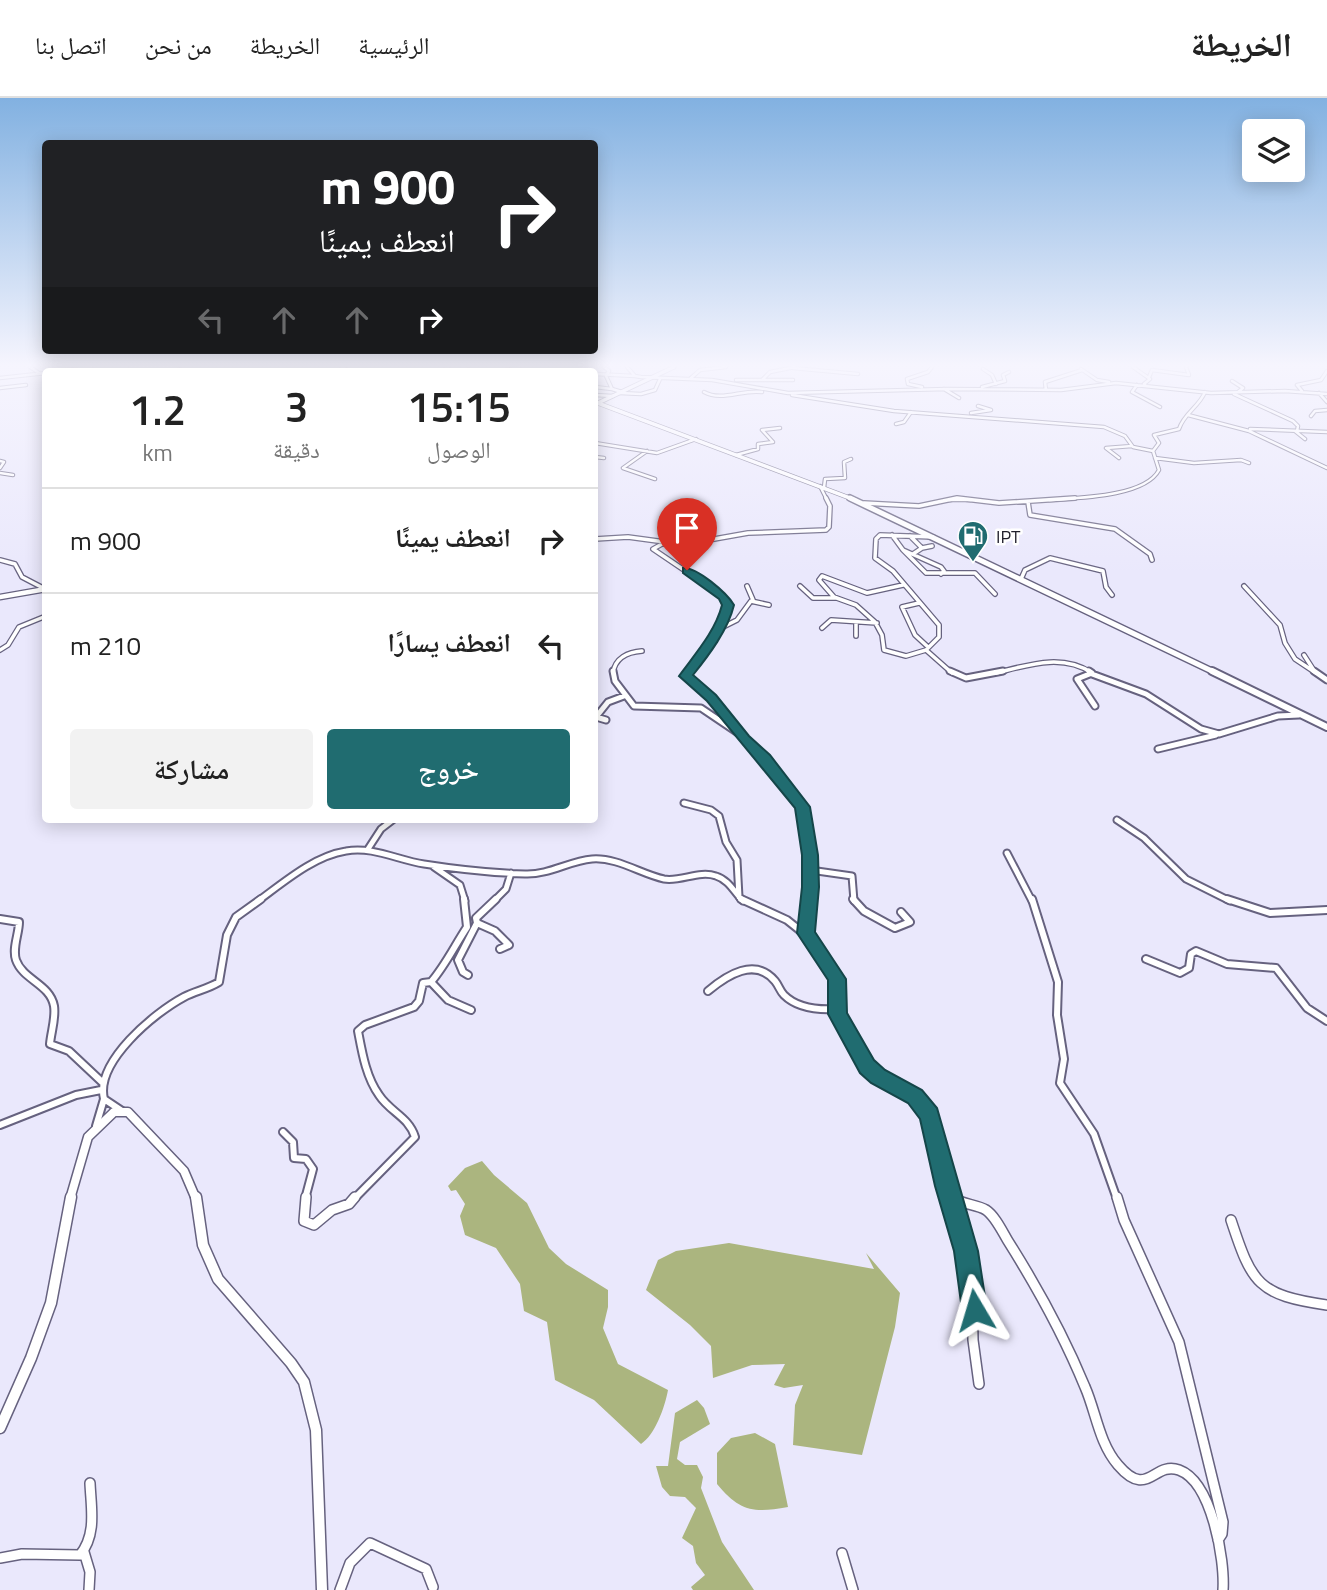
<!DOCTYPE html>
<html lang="ar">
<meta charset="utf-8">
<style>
body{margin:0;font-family:"Titillium Web","Noto Naskh Arabic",sans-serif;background:#f2f2f2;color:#222;direction:rtl;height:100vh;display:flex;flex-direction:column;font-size:26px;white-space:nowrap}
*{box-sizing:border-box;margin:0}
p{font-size:23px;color:#767676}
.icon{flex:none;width:38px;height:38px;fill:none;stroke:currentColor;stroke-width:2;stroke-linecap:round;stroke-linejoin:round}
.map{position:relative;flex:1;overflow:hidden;direction:ltr}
.drawer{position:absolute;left:42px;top:270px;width:556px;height:455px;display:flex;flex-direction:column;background:#fff;border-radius:7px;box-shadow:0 4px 18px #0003;direction:rtl}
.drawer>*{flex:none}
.banner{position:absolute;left:42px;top:42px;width:556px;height:214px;border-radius:7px;box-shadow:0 4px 18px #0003;direction:rtl;background:#202124;color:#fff;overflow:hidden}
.fabs{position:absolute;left:1242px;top:21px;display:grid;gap:14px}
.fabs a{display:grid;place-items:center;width:63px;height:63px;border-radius:7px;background:#fff;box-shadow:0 4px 18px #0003;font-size:35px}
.pin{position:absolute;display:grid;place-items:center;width:60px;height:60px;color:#fff;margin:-72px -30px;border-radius:50% 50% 50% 0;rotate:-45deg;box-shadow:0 0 7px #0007}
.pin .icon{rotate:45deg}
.me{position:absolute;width:77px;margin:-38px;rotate:353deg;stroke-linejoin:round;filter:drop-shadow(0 0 5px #0008)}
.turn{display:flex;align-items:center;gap:24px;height:147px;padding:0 28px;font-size:32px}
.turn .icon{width:91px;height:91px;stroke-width:2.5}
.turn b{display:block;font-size:49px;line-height:60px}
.lanes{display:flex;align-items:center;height:66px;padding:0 28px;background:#0003;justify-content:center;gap:35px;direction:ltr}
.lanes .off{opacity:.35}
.eta{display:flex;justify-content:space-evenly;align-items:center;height:119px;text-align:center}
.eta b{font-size:42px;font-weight:600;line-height:49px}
.primary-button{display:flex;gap:14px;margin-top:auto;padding:14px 28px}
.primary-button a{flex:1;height:80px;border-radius:7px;background:#206c70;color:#fff;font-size:28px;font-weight:600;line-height:80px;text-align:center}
.primary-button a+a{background:#f2f2f2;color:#222}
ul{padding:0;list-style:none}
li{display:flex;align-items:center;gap:21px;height:105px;padding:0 28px;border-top:2px solid #e0e0e0}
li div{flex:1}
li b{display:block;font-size:26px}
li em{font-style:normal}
header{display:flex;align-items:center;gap:42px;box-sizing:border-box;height:98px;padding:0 35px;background:#fff;border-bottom:2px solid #e0e0e0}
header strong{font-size:33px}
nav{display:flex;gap:38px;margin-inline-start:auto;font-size:24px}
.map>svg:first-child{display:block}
.forest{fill:#abb57f}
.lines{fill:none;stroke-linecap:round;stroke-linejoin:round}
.minor-far4-casing{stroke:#66627f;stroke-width:4.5}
.minor-far3-casing{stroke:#66627f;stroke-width:6}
.minor-far2-casing{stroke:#66627f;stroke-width:9}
.minor-far1-casing{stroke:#66627f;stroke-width:10}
.minor-casing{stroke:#66627f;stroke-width:12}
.tertiary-far3-casing{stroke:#66627f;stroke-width:5}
.tertiary-far2-casing{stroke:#66627f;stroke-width:7}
.tertiary-far1-casing{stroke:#66627f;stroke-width:11}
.tertiary-casing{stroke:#66627f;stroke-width:13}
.secondary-far2-casing{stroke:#66627f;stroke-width:5}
.secondary-far1-casing{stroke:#66627f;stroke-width:8}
.secondary-casing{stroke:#66627f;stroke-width:10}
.minor-far4{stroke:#fff;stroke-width:2.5}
.minor-far3{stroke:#fff;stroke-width:3.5}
.minor-far2{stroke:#fff;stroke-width:5}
.minor-far1{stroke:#fff;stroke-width:6}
.minor{stroke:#fff;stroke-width:9}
.tertiary-far3{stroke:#fff;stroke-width:3.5}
.tertiary-far2{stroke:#fff;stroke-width:4.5}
.tertiary-far1{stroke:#fff;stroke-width:8}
.tertiary{stroke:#fff;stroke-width:10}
.secondary-far2{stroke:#fff;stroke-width:3.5}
.secondary-far1{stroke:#fff;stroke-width:5}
.secondary{stroke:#fff;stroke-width:6}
.route{fill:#206c70;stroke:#154649;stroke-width:2}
.labels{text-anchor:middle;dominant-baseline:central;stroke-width:5;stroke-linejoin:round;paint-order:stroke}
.far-poi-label{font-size:18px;fill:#201f2b;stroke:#fff;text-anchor:start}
</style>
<header>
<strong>الخريطة</strong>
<nav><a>الرئيسية</a><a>الخريطة</a><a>من نحن</a><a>اتصل بنا</a></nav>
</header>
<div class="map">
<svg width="1327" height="1492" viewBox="0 0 1327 1492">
<rect width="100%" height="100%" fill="#eae8fc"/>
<path class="forest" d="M482 1063 494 1077 527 1105 549 1150 566 1166 608 1192V1209L603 1230 618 1266 668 1292C665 1309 655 1337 641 1346L594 1302 555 1282 547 1224 524 1213 520 1186 496 1150 465 1137 460 1118 465 1106 456 1092 451 1093 448 1088 465 1070Z
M729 1145 874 1171 866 1155 900 1195 895 1229 862 1357 793 1347 795 1307 803 1287 784 1290 774 1287 785 1266 752 1267 713 1280 711 1248 690 1227 646 1192 658 1162 676 1153Z
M697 1302 704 1310 710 1326 680 1344 677 1361 685 1367H697L703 1379 701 1390 722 1444 754 1492H693L691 1489 705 1477 696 1465 693 1448 682 1440 696 1410 685 1399 670 1398 662 1389 656 1368H668L675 1315Z
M755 1335 775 1346 788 1409C754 1415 740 1414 717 1386V1355L731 1340Z"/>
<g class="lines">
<g class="minor-far4-casing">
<path id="minor-far4" d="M30 269 39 275
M130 269H171L185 273
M342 269 349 273
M604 269 609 273 606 278 612 291 622 294
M627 269 635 278 641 279 712 282 788 295 947 291 1061 292 1116 285 1211 295 1285 293 1327 296
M1133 269 1150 281 1144 286 1146 288
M793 270 858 276
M983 271 992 277 996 286
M1081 271 1097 282 1109 284
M58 273 91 269
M442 273 448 269
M501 273 519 269
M564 273H584
M595 276 635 278
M1149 279 1152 272 1189 277 1186 269
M0 280 46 275
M691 280 700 272 726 269
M736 282H762L770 274 795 269
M762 282H793
M1232 283 1243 290 1238 294
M1137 287 1132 294 1160 309
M595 289 612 291
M922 289 908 286 907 281 928 274 932 269
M982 289 1005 283 1003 277 1009 274
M0 290 26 287
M944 291 959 300
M1046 292 1045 284 1082 272
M1302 293 1297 287 1321 282 1327 273
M704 294C722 304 742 291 762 294
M620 295 641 296 655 292 660 281
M1319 295 1327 304
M1234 296 1293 323 1298 328 1297 333
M595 297 613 298
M792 297 894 313 1104 329 1125 338 1133 349 1153 353
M971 315 991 312 978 308
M1188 317 1249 333 1327 370
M1311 318 1315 313 1327 312
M896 326 904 324 911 314
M1250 331 1327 334
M1295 333 1305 341
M595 345 657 355 696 341
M647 353 623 370 655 381
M1153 353 1159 345 1154 337 1179 331C1184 315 1199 309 1205 294
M736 357 758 351V346L773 344 762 332 780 330
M595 359 604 360
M1119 360 1106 350 1132 348
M1155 360 1194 365 1241 362 1249 365
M0 363 4 364 0 370
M0 375 13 377
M820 388 827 402
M824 390 825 381 845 380 844 364 851 361
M949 402H971
M1049 402C1077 400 1145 399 1159 372L1153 353"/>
</g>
<g class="minor-far3-casing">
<path id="minor-far3" d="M1028 404 1030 417 1115 431 1150 456 1152 462
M864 405 919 408 957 400 999 405 1075 400
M892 437 903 452 941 469 944 473 941 476
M910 438 922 450 913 456
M933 439 880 437 876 441 875 460 893 473 939 527V539L926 552 952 575
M595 441 628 439 665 444
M922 450 932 448
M903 452 926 475H975L995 496
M0 462 15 466 22 479 45 491
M1021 481 1025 472 1050 460 1103 473 1106 489 1112 497
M903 487 867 495 822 478 819 482 834 499 856 507 875 524 882 537 884 552 906 558 926 552
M747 488 753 502
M800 488 813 500H835
M1244 488 1280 527 1285 545 1295 561 1316 575
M919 505 902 509 915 537 928 549
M856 524V538
M822 530 831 522 877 525
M715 533 737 522 751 503 769 507
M0 552 8 547 19 529 46 518
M1304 557 1313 571
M613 575C615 560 628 554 642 553
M688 575C704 555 723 530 728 505L724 499 653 451 662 446 703 443 748 435 826 432 829 429 830 408 826 400
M996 575C1028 567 1062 555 1092 575"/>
</g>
<g class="minor-far2-casing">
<path id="minor-far2" d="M613 573 615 583 634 608 701 610 741 637
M690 573 686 578 712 600 802 709 810 757V803
M950 573 966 580 1003 573
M1089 573 1092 575 1077 581 1095 608
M1314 573 1327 582
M1092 576 1146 596 1201 631 1219 636 1278 618 1299 617
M606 622 596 619 608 604 624 598
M1158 651 1216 637
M684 705 711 712 719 718 726 744 737 762 739 799
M1117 722 1144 740 1186 781 1230 803
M368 751 381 731 394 721
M1007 755 1032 803
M434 769 460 787 465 803
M810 772 852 778 854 803
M258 803C284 784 314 758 346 753 372 748 398 762 424 766 456 771 492 775 525 776 549 777 569 763 592 761 617 759 641 776 664 781 681 784 699 772 716 778 729 782 734 794 743 803
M494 803 506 791 511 775"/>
</g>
<g class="minor-far1-casing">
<path id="minor-far1" d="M464 801 467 829C455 847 445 868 431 884L448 902 471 912
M496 801 476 820 477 825 495 833 509 847 500 851
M741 801 787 822 812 842 837 881V916L867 968 878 978 915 998 927 1013 950 1098 954 1101
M853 801 864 813 895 830 910 824 901 814
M1032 801 1058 884 1057 917 1064 961 1060 985 1094 1036 1117 1101
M1227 801 1270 815 1327 812
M0 821 19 824C19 836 12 850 16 862 23 882 50 886 54 908 56 920 51 934 50 946L69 953 102 984
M806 835 810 801
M1146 861 1180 875 1189 870 1191 856 1196 853 1227 866 1276 870 1307 910 1327 923
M468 877 463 874 458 862 477 825
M708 893C727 877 755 859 775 883 779 888 780 893 784 897 797 910 819 912 836 911
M122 1013 104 1001C95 964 154 915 184 899 195 893 208 891 219 884L227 837 236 819 261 801
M0 1027 76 997 101 992
M96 1028 104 1001
M283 1034 293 1044 294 1060 306 1061 313 1071 305 1101
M354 1101 415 1039C409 1019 390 1014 379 997 366 979 362 954 358 933L365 927 414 909 419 903 423 885 431 884"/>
</g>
<g class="minor-casing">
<path id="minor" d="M306 1099 304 1123 314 1127 332 1112 349 1106 355 1099
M952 1099C962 1107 976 1106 986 1112 995 1118 1002 1133 1008 1143 1037 1189 1064 1238 1085 1289 1096 1314 1099 1345 1118 1367 1148 1402 1153 1363 1179 1372 1212 1384 1225 1462 1223 1492
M1117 1099 1124 1122 1179 1244 1223 1424 1222 1436 1218 1442
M952 1100 972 1189 973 1242 979 1286
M1231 1122C1252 1186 1258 1197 1327 1207
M84 1454 90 1474 89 1492
M842 1455 853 1492
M0 1460 22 1456 80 1457C97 1436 91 1410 90 1385
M340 1492 350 1465 370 1445 426 1471 433 1489"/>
</g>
<g class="tertiary-far3-casing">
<path id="tertiary-far3" d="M598 305 674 269"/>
</g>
<g class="tertiary-far2-casing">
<path id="tertiary-far2" d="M0 499 46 491"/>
</g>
<g class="tertiary-far1-casing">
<path id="tertiary-far1" d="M70 1101 88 1039 114 1014H128L184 1073 196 1101"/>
</g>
<g class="tertiary-casing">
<path id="tertiary" d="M196 1099 203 1147 218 1181 291 1265 304 1284 316 1332 322 1492
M0 1330 31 1260 51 1205 71 1099"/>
</g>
<g class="secondary-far2-casing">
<path id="secondary-far2" d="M463 269 471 273
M595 304 855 402"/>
</g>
<g class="secondary-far1-casing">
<path id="secondary-far1" d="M850 400 1216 575"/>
</g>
<g class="secondary-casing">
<path id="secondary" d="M1212 573 1327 629"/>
</g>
<use href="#minor-far4" class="minor-far4"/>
<use href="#minor-far3" class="minor-far3"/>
<use href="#minor-far2" class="minor-far2"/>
<use href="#minor-far1" class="minor-far1"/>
<use href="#minor" class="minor"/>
<use href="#tertiary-far3" class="tertiary-far3"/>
<use href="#tertiary-far2" class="tertiary-far2"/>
<use href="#tertiary-far1" class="tertiary-far1"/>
<use href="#tertiary" class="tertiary"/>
<use href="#secondary-far2" class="secondary-far2"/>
<use href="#secondary-far1" class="secondary-far1"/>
<use href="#secondary" class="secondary"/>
</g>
<linearGradient id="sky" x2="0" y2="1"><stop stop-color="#82b1e1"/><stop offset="0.56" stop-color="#f6f5fe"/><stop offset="1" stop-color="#f6f5fe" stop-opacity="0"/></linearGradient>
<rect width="1327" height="477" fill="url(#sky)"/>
<path class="route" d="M683 470C697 469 727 495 734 507 728 532 709 557 693 577L716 597 749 638 770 657 810 709 818 757 819 789 815 834 846 881 847 915 874 962 885 972 922 992 937 1010 978 1153 987 1212 983 1221 975 1224 966 1221 962 1212 954 1153 935 1088 920 1021 908 1005 871 985 860 975 828 916V882L797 835 802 789V757L795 710 707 603 679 578C695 556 715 534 722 507L719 501 683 475Z"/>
<defs>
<g id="fuel-pin" transform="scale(1.575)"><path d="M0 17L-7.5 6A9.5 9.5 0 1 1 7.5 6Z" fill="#206c70" stroke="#fff"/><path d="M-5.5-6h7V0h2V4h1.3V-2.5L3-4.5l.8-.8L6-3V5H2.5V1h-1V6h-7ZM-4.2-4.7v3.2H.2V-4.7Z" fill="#fff"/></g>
</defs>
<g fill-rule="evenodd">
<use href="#fuel-pin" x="973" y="438"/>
</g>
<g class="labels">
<g class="far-poi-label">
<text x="996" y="438">IPT</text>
</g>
</g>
</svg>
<div class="fabs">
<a><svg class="icon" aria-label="layers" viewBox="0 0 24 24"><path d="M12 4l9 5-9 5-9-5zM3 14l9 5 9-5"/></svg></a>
</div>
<div class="pin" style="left:687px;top:472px;background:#d93025"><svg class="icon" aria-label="arrive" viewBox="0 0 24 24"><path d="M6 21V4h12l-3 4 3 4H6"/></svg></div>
<svg class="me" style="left:975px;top:1212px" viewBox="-20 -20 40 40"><path d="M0-17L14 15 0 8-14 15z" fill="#206c70" stroke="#fff" stroke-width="4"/></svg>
<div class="banner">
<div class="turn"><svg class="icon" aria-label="right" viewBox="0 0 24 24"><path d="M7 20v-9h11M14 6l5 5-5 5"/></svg><div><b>900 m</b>انعطف يمينًا</div></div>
<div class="lanes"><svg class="icon off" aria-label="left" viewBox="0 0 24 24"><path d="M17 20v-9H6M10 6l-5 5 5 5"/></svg><svg class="icon off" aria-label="ahead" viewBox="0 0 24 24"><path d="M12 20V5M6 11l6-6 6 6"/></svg><svg class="icon off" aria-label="ahead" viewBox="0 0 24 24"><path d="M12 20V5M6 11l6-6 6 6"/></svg><svg class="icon" aria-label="right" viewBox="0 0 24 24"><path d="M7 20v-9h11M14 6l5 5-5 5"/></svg></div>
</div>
<section class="drawer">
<div class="eta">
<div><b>15:15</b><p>الوصول</p></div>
<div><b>3</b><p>دقيقة</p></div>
<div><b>1.2</b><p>km</p></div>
</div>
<ul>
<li><svg class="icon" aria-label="right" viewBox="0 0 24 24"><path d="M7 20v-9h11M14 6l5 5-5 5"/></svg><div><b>انعطف يمينًا</b></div><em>900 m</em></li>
<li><svg class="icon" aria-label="left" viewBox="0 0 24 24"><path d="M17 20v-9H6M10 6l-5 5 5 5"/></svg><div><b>انعطف يسارًا</b></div><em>210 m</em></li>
</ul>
<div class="primary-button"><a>خروج</a><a>مشاركة</a></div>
</section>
</div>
